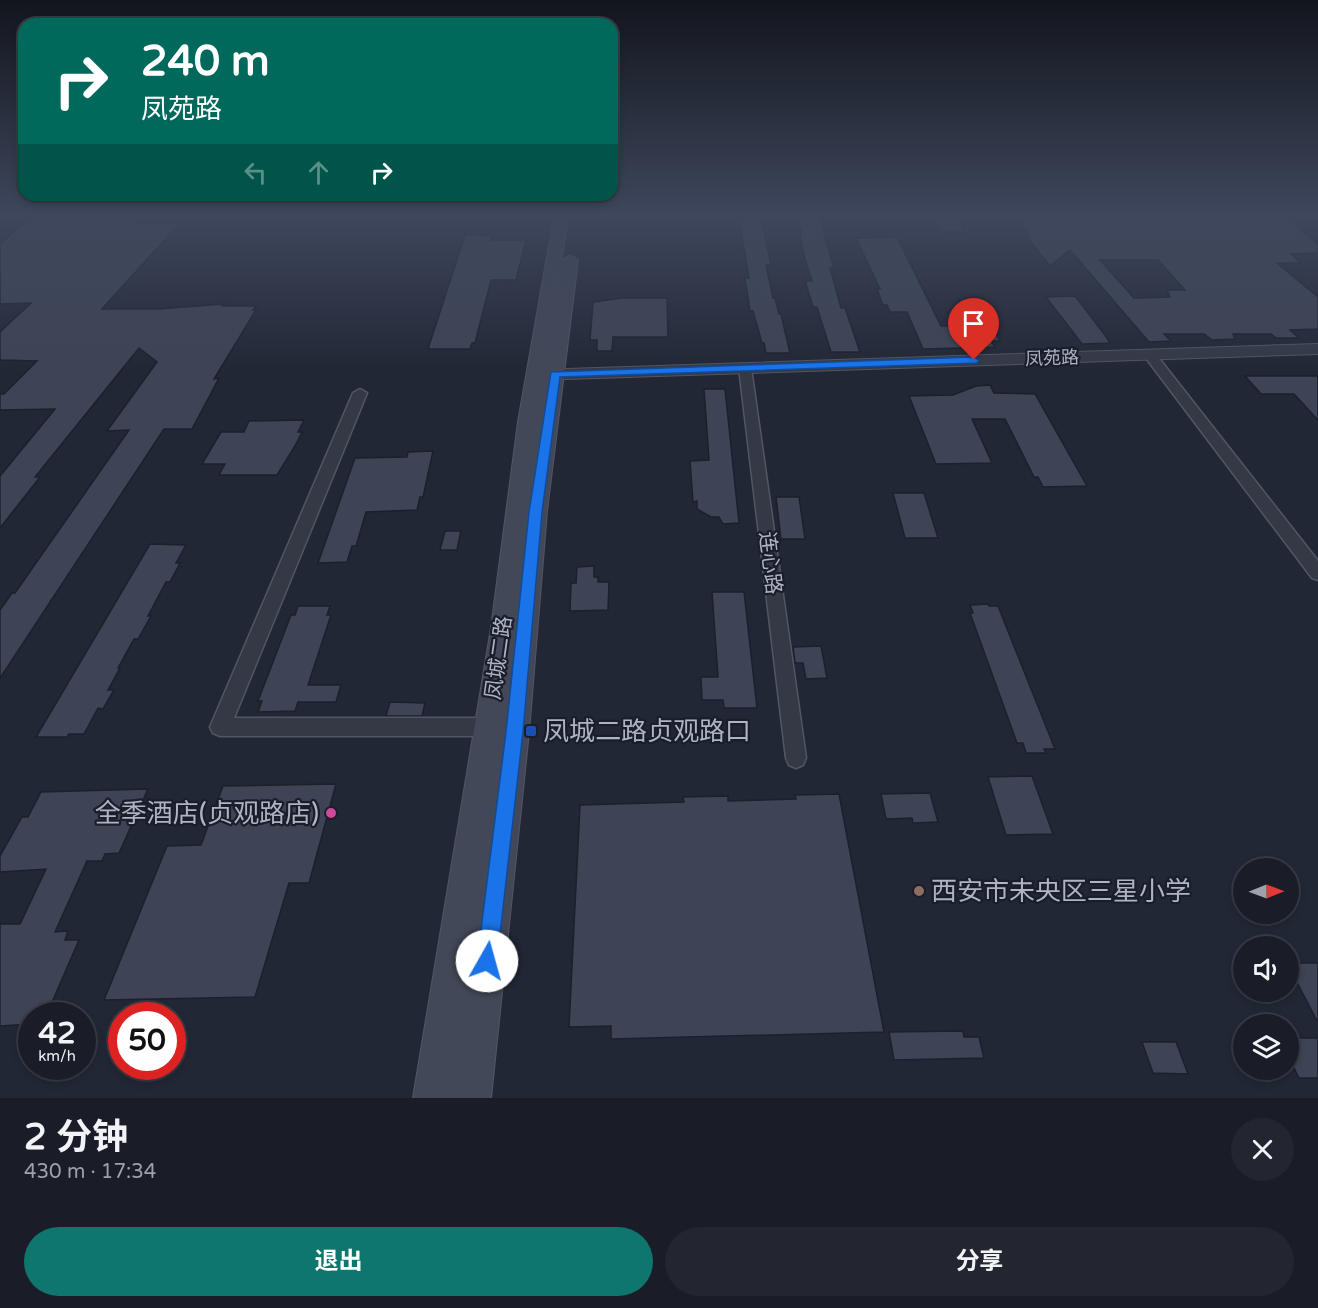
<!DOCTYPE html>
<html lang="zh">
<meta charset="utf-8">
<style>
body{margin:0;font-family:"Varela Round","Noto Sans SC",sans-serif;background:#232630;color:#f1f3f6;height:100vh;display:flex;flex-direction:column;font-size:22px;white-space:nowrap}
*{box-sizing:border-box;margin:0}
p{font-size:20px;color:#9fa2a8}
.icon{flex:none;width:33px;height:33px;fill:none;stroke:currentColor;stroke-width:2;stroke-linecap:round;stroke-linejoin:round}
.map{position:relative;height:1098px;overflow:hidden}
.drawer{display:flex;flex-direction:column;background:#1a1d28;flex:1}
.drawer>*{flex:none}
.hud{position:absolute;left:18px;top:18px;width:600px;height:183px;border-radius:18px;box-shadow:0 3px 9px #0003,0 0 0 2px #383b45;background:#00695c;color:#fff;overflow:hidden}
.needle{width:39px;rotate:89deg}
.controls{position:absolute;left:1233px;top:858px;display:grid;gap:12px}
.controls a{display:grid;place-items:center;width:66px;height:66px;border-radius:50%;background:#1a1d28;box-shadow:0 3px 9px #0003,0 0 0 2px #383b45;font-size:30px}
.speed{position:absolute;left:18px;top:1002px;display:flex;gap:12px;font-size:30px;font-weight:700;text-align:center}
.speed>*{display:grid;place-content:center;width:78px;height:78px;border-radius:50%;background:#1a1d28;box-shadow:0 3px 9px #0003,0 0 0 2px #383b45;line-height:1}
.speed small{font-size:15px;font-weight:400}
.speed .limit{border:9px solid #d22;background:#fff;color:#111}
.pin{position:absolute;display:grid;place-items:center;width:51px;height:51px;color:#fff;margin:-62px -26px;border-radius:50% 50% 50% 0;rotate:-45deg;box-shadow:0 0 6px #0007}
.pin .icon{rotate:45deg}
.me{position:absolute;width:66px;margin:-33px;rotate:7deg;stroke-linejoin:round;filter:drop-shadow(0 0 4px #0008)}
.turn{display:flex;align-items:center;gap:21px;height:126px;padding:0 24px;font-size:27px}
.turn .icon{width:78px;height:78px;stroke-width:2.5}
.turn b{display:block;font-size:42px;line-height:51px}
.lanes{display:flex;align-items:center;height:57px;padding:0 24px;background:#0003;justify-content:center;gap:30px;direction:ltr}
.lanes .off{opacity:.35}
.round{display:grid;place-items:center;flex:none;width:63px;height:63px;border-radius:32px;background:#232630}
.summary{display:flex;align-items:center;justify-content:space-between;height:102px;padding:0 24px}
h1{font-size:36px;font-weight:700;line-height:45px}
.primary-button{display:flex;gap:12px;margin-top:auto;padding:12px 24px}
.primary-button a{flex:1;height:69px;border-radius:36px;background:#0f766e;color:#fff;font-size:24px;font-weight:700;line-height:69px;text-align:center}
.primary-button a+a{background:#232630;color:#f1f3f6}
.map>svg:first-child{display:block}
.building{fill:#3e4455;stroke:#1c202c;stroke-width:1.5;fill-rule:evenodd}
.lines{fill:none;stroke-linecap:round;stroke-linejoin:round}
.minor-casing{stroke:#525663;stroke-width:3}
.tertiary-casing{stroke:#525663;stroke-width:2}
.secondary-casing{stroke:#525663;stroke-width:2}
.minor{fill:#353946;fill-rule:evenodd}
.tertiary{fill:#353946;fill-rule:evenodd}
.secondary{fill:#434858;fill-rule:evenodd}
.route{fill:#1a73e8;stroke:#114b97;stroke-width:1.5}
.transit-dot{fill:#1a4fb4;stroke:#1a1e2a;stroke-width:2}
.hotel-dot{fill:#d1479c;stroke:#1a1e2a;stroke-width:2}
.education-dot{fill:#8d6e63;stroke:#1a1e2a;stroke-width:2}
.labels{text-anchor:middle;dominant-baseline:central;stroke-width:4.5;stroke-linejoin:round;paint-order:stroke}
.far-street-label{font-size:18px;fill:#afb3c2;stroke:#1a1e2a}
.street-label{font-size:21px;fill:#afb3c2;stroke:#1a1e2a}
.near-poi-label{font-size:26px;fill:#afb3c2;stroke:#1a1e2a;text-anchor:start}
</style>
<div class="map">
<svg width="1318" height="1098" viewBox="0 0 1318 1098">
<rect width="100%" height="100%" fill="#222735"/>
<path class="building" d="M31 217H142L137 224H179L102 309H158L224 304 222 306H256L253 310H256L214 379 219 378 192 429H164L0 678V610L12 593H15L129 430 107 431 157 362 139 348 35 477H40L0 528V476L55 409 0 410V394H4L37 361 0 360V332L31 303 0 304V244Z
M742 217H761L771 265H766L773 298H775L779 314H781L790 353H766L764 343H762L753 311H750L745 278H749L739 219 742 220Z
M798 217H819L834 268H830L841 308H845L860 352H831L817 307H813L805 281H812L803 252 800 232H802Z
M933 217H956L965 232H941Z
M1018 217H1285L1318 244V253L1291 254 1301 263H1277L1318 297V329L1290 330 1299 338H1276L1271 334H1233L1235 339 1212 340 1204 334H1164L1171 341 1149 342 1070 250 1050 266 1025 235H1028ZM1100 260H1158L1185 290H1167L1170 297 1134 298Z
M465 235 492 236 491 240H526L516 280H491L475 343H472L470 349H428Z
M897 237 941 326H974L965 309H982L1000 341H991L995 347 923 349 907 312H890L887 305H883L877 289H880L856 238Z
M1075 296 1105 335 1110 343 1082 344 1046 297Z
M622 298H667L668 337H613L612 351H597V340H590L593 302Z
M1245 376H1318V420L1294 394H1261Z
M990 385 994 393 1035 394 1087 486 1043 487 1038 477H1034L1005 419H972L992 463 936 464 909 396 953 395 976 386Z
M704 389H725L739 523 723 524 719 517H711L697 509V501L693 502 690 461 709 460Z
M304 420 298 432H302L295 446 277 475H219L225 464H202L221 432H244L249 421Z
M433 451 423 497H420L417 510 366 512 356 546H352L347 562 318 563 355 458 407 457 408 452Z
M893 493H924L938 538H905Z
M776 497H799L805 539H781Z
M445 531H461L457 550H440Z
M150 544 186 545 176 563H180L170 582H166L148 616H151L138 639H134L118 668H120L108 690H114L103 709 98 708 84 734H69L67 737H36Z
M594 566V577H598V582H609L608 610 570 611 571 583H576L577 567Z
M712 592H744L757 708H724L723 700H702L701 677H718Z
M988 604 989 606H998L1055 749H1044L1046 753H1026L1023 743H1017L970 613H973L970 605Z
M298 606H330L327 615H331L308 685H341L336 702H298L295 711 258 712 262 701H258L291 615H295Z
M821 646 827 678 806 679 803 663H795L793 647Z
M390 702 425 703 422 716H386Z
M1032 776 1053 834 1006 835 988 777Z
M336 784 309 883H289L255 997 104 1000 167 846 201 845 223 786Z
M148 789 119 853 105 854 102 861H87L55 932 68 931 65 940H79L46 1016H32V1024L0 1026V924H20L46 869 0 872V856L22 817H28L41 792Z
M930 793 938 822 913 823 912 818 886 819 881 794Z
M839 794 884 1032 611 1039V1026L569 1027 580 805 684 802 683 797 728 796V801L796 799 795 795Z
M1288 963H1318V1023L1288 965Z
M963 1031 964 1037H979L984 1058 894 1060 889 1032Z
M1288 1038H1318V1078H1299L1288 1056Z
M1142 1042H1176L1188 1074 1153 1073Z"/>
<g class="lines">
<g class="minor-casing">
<path id="minor" d="M1150 351 1154 352 1318 561V580L1312 578 1146 358 1144 355Z
M745 364 751 368 806 758 803 765 796 768 789 765 786 758 739 368Z
M360 389 367 393 234 718H490L497 721 500 727 497 733 490 736H220L213 733 210 727 353 393Z"/>
</g>
<g class="tertiary-casing">
<path id="tertiary" d="M1318 344V354L536 380 528 375 536 370Z"/>
</g>
<g class="secondary-casing">
<path id="secondary" d="M554 217H568L545 375 562 260 570 255 578 260 547 511 529 732 491 1098H413L491 628 518 422Z"/>
</g>
<use href="#minor" class="minor"/>
<use href="#tertiary" class="tertiary"/>
<use href="#secondary" class="secondary"/>
</g>
<linearGradient id="sky" x2="0" y2="1"><stop stop-color="#13151d"/><stop offset="0.58" stop-color="#3e475c"/><stop offset="1" stop-color="#3e475c" stop-opacity="0"/></linearGradient>
<rect width="1318" height="371" fill="url(#sky)"/>
<path class="route" d="M974 357 979 360 977 363 560 377 542 512 523 732 497 961 494 968 487 971 480 968 477 961 506 732 529 512 551 372Z"/>
<rect class="transit-dot" x="525" y="725" width="12" height="12" rx="3"/>
<circle class="hotel-dot" cx="331" cy="813" r="6"/>
<circle class="education-dot" cx="919" cy="891" r="6"/>
<g class="labels">
<g class="far-street-label">
<text transform="translate(1052 358) rotate(-2)">凤苑路</text>
</g>
<g class="street-label">
<text transform="translate(770 563) rotate(83)">连心路</text>
<text transform="translate(499 658) rotate(-82)">凤城二路</text>
</g>
<g class="near-poi-label">
<text x="543" y="731">凤城二路贞观路口</text>
<text x="319" y="813" text-anchor="end">全季酒店(贞观路店)</text>
<text x="931" y="891">西安市未央区三星小学</text>
</g>
</g>
</svg>
<div class="controls">
<a><svg class="needle" viewBox="-14 -14 28 28"><path d="M0-13l5 13h-10z" fill="#e53935"/><path d="M0 13l5-13h-10z" fill="#9fa2a8"/></svg></a>
<a><svg class="icon" aria-label="sound" viewBox="0 0 24 24"><path d="M4 9h4l5-4v14l-5-4H4zM17 9q2 3 0 6"/></svg></a>
<a><svg class="icon" aria-label="layers" viewBox="0 0 24 24"><path d="M12 4l9 5-9 5-9-5zM3 14l9 5 9-5"/></svg></a>
</div>
<div class="speed"><div>42<small>km/h</small></div><div class="limit">50</div></div>
<div class="pin" style="left:974px;top:360px;background:#d93025"><svg class="icon" aria-label="arrive" viewBox="0 0 24 24"><path d="M6 21V4h12l-3 4 3 4H6"/></svg></div>
<svg class="me" style="left:487px;top:961px" viewBox="-20 -20 40 40"><circle r="19" fill="#fff"/><path d="M0-13L10 11 0 6-10 11z" fill="#1a73e8"/></svg>
<div class="hud">
<div class="turn"><svg class="icon" aria-label="right" viewBox="0 0 24 24"><path d="M7 20v-9h11M14 6l5 5-5 5"/></svg><div><b>240 m</b>凤苑路</div></div>
<div class="lanes"><svg class="icon off" aria-label="left" viewBox="0 0 24 24"><path d="M17 20v-9H6M10 6l-5 5 5 5"/></svg><svg class="icon off" aria-label="ahead" viewBox="0 0 24 24"><path d="M12 20V5M6 11l6-6 6 6"/></svg><svg class="icon" aria-label="right" viewBox="0 0 24 24"><path d="M7 20v-9h11M14 6l5 5-5 5"/></svg></div>
</div>
</div>
<section class="drawer">
<div class="summary"><div><h1>2 分钟</h1><p>430 m · 17:34</p></div><a class="round"><svg class="icon" aria-label="close" viewBox="0 0 24 24"><path d="M6 6l12 12M18 6L6 18"/></svg></a></div>
<div class="primary-button"><a>退出</a><a>分享</a></div>
</section>
